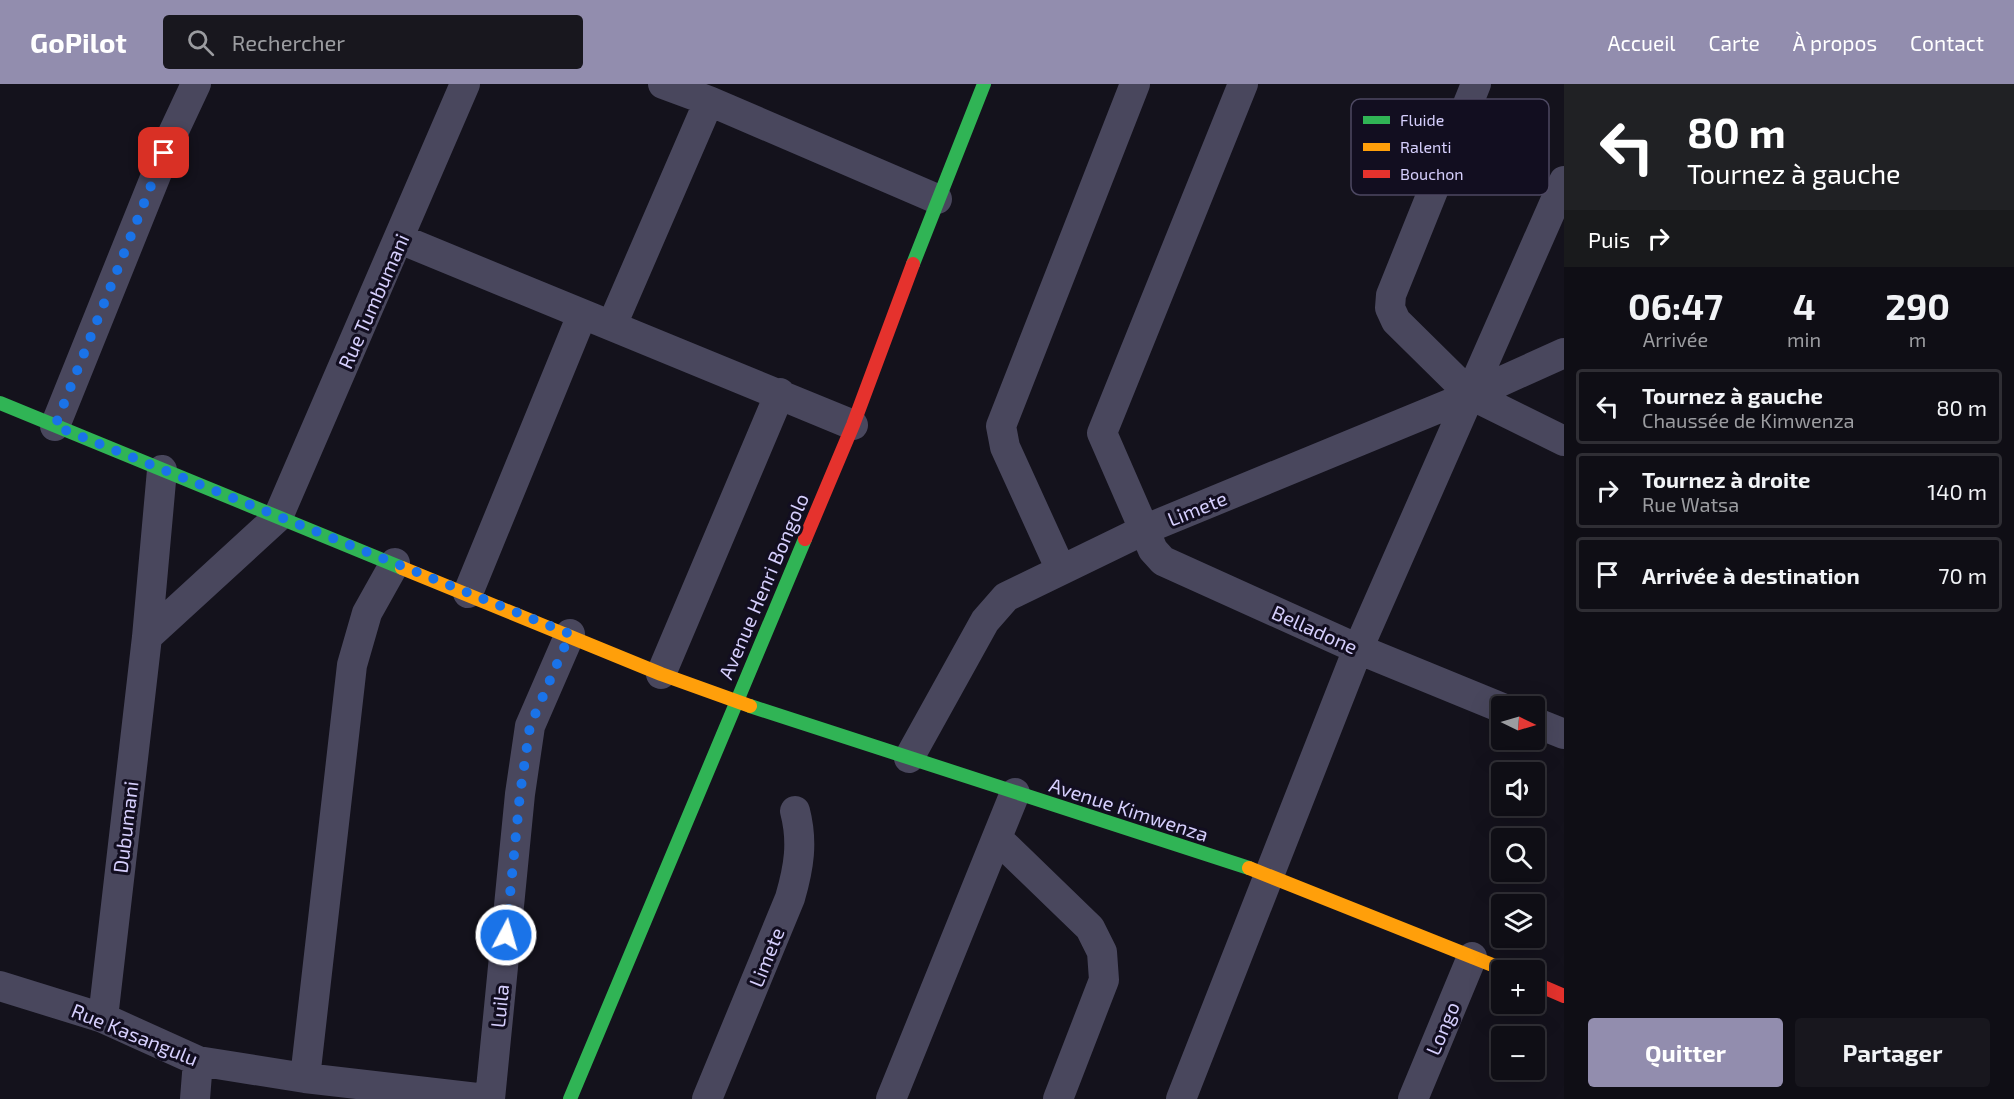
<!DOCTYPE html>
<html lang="fr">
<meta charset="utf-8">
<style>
body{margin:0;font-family:"Exo 2",sans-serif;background:#18171e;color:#f1f3f6;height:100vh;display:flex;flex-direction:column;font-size:22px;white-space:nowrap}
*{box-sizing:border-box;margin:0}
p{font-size:20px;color:#9b9ca0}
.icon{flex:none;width:33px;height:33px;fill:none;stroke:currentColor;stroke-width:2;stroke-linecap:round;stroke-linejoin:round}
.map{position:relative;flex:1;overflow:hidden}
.panel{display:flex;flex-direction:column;background:#0f0e15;width:450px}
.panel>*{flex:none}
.banner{background:#202124;color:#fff;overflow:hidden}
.needle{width:39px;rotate:95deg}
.controls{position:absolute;left:1491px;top:612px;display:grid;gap:12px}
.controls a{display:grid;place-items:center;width:54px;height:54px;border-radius:6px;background:#0f0e15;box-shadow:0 6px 24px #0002,0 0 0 2px #2f2e34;font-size:30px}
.pin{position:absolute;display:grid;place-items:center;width:51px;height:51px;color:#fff;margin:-26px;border-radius:12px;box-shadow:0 3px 9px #0006}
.me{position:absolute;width:66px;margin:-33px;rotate:6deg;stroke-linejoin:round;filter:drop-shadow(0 0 4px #0008)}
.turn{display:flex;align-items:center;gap:21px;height:126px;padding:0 24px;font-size:27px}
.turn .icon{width:78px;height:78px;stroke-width:2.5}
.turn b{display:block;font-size:42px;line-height:51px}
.then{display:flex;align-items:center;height:57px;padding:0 24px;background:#0003;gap:12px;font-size:22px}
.eta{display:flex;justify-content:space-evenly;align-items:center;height:102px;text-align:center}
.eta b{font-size:36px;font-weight:700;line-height:42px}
.action{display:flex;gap:12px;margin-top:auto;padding:12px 24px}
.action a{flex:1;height:69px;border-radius:6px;background:#928dae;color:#fff;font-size:24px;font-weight:700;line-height:69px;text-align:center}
.action a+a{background:#18171e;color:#f1f3f6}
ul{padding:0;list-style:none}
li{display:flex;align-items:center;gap:18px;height:75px;margin:0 12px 9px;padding:0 12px;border:3px solid #2f2e34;border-radius:6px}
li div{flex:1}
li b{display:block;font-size:22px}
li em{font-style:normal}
header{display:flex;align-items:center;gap:36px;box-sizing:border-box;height:84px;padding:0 30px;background:#928dae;color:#fff}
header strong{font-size:28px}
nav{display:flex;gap:33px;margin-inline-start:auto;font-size:21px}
.search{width:420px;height:54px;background:#18171e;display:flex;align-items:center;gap:15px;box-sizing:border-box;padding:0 21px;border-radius:6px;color:#9b9ca0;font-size:22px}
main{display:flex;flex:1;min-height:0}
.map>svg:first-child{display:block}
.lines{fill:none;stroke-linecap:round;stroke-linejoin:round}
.street{stroke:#49475d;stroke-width:30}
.fast{stroke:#30b455;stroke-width:14}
.slow{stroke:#ff9f0a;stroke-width:14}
.jam{stroke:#e5322d;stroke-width:14}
.route{stroke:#1a73e8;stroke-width:10;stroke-dasharray:0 18}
.labels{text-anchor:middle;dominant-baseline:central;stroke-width:6;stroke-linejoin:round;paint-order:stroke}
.street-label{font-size:20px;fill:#d6cffd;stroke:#120e20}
.key{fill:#120e20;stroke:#4d4862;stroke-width:1.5}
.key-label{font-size:16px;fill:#d6cffd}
</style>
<header>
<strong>GoPilot</strong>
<div class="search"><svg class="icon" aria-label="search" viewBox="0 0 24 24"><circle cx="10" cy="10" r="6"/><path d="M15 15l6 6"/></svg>Rechercher</div>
<nav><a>Accueil</a><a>Carte</a><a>À propos</a><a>Contact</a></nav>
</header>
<main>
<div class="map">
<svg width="1564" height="1015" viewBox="0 0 1564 1015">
<rect width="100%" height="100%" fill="#14121c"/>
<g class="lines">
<path class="street" d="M663 0 709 17 937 115
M1243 0 1102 349 1153 466 1163 477 1358 565 1502 624
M1476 0 1391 211 1390 224 1396 237 1471 311 1564 357
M400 155 853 341
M612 241 709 17
M55 342 173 49 196 0
M1061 486 1005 363 1001 342 1135 0
M468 509 582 231
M147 553 278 433 465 0
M661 590 780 309
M1534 638 1564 650
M909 674 985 537 1006 513 1146 445 1471 311 1564 269
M997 754 1090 844 1102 868 1104 896 1058 1015
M0 902 103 934 198 977 305 994 486 1015
M103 934 147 553 162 386
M305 994 352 581 367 529 395 479
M195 1015 198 977
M490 1015 520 710 530 642 570 550
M707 1015 790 814C799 783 803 758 795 727
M891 1015 1015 709
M1181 1015 1358 565 1564 97
M1413 1015 1472 873"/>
<path class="fast" d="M913 180 984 0
M0 319 402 484
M750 622 1249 784
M570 1015 805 455"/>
<path class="slow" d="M402 484 661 590 750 622
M1249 784 1505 886"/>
<path class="jam" d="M805 455 853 341 913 180
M1534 899 1564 912"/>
</g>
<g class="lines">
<path class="route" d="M164 69 55 342 570 550 530 642 520 710 506 851"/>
</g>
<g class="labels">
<g class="street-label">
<text transform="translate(373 217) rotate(-66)">Rue Tumbumani</text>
<text transform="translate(1197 424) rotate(-22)">Limete</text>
<text transform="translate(763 502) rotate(-67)">Avenue Henri Bongolo</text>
<text transform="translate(1315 545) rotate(24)">Belladone</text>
<text transform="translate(1129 725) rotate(18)">Avenue Kimwenza</text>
<text transform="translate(125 743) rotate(-83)">Dubumani</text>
<text transform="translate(766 873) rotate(-68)">Limete</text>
<text transform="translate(499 922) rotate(-84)">Luila</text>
<text transform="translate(1442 944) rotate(-67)">Longo</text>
<text transform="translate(135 950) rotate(22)">Rue Kasangulu</text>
</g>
</g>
<rect x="1351" y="15" width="198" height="96" rx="9" class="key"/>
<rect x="1363" y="32" width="27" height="8" fill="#30b455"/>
<rect x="1363" y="59" width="27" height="8" fill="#ff9f0a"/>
<rect x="1363" y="86" width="27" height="8" fill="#e5322d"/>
<g class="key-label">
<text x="1400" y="42">Fluide</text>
<text x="1400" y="69">Ralenti</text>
<text x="1400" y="96">Bouchon</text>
</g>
</svg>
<div class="controls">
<a><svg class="needle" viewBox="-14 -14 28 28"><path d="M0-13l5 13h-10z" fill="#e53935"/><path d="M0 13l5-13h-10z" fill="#9b9ca0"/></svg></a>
<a><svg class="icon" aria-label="sound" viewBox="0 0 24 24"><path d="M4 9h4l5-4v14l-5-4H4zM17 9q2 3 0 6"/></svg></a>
<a><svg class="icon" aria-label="search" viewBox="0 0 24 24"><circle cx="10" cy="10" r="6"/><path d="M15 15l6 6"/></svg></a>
<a><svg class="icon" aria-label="layers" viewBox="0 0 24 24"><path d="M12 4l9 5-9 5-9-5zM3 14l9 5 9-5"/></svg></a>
<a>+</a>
<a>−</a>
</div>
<div class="pin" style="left:164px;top:69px;background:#d93025"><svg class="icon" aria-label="arrive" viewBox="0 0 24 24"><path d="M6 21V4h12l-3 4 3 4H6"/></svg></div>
<svg class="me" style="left:506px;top:851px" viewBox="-20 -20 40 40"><circle r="17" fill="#1a73e8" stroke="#fff" stroke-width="3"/><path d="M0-11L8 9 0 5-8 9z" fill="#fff"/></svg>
</div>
<section class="panel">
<div class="banner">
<div class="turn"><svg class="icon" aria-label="left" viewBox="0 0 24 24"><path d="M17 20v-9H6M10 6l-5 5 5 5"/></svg><div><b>80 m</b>Tournez à gauche</div></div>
<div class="then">Puis<svg class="icon" aria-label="right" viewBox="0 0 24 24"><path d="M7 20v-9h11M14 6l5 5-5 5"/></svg></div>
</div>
<div class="eta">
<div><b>06:47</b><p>Arrivée</p></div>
<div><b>4</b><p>min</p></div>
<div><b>290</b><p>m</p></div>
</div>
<ul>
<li><svg class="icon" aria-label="left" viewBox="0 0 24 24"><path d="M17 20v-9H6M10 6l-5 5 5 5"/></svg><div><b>Tournez à gauche</b><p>Chaussée de Kimwenza</p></div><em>80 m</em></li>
<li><svg class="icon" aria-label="right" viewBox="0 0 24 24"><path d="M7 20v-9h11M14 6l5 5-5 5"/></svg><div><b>Tournez à droite</b><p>Rue Watsa</p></div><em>140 m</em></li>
<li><svg class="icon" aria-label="arrive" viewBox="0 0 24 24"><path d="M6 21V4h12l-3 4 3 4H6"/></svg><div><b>Arrivée à destination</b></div><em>70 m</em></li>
</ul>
<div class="action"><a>Quitter</a><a>Partager</a></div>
</section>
</main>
